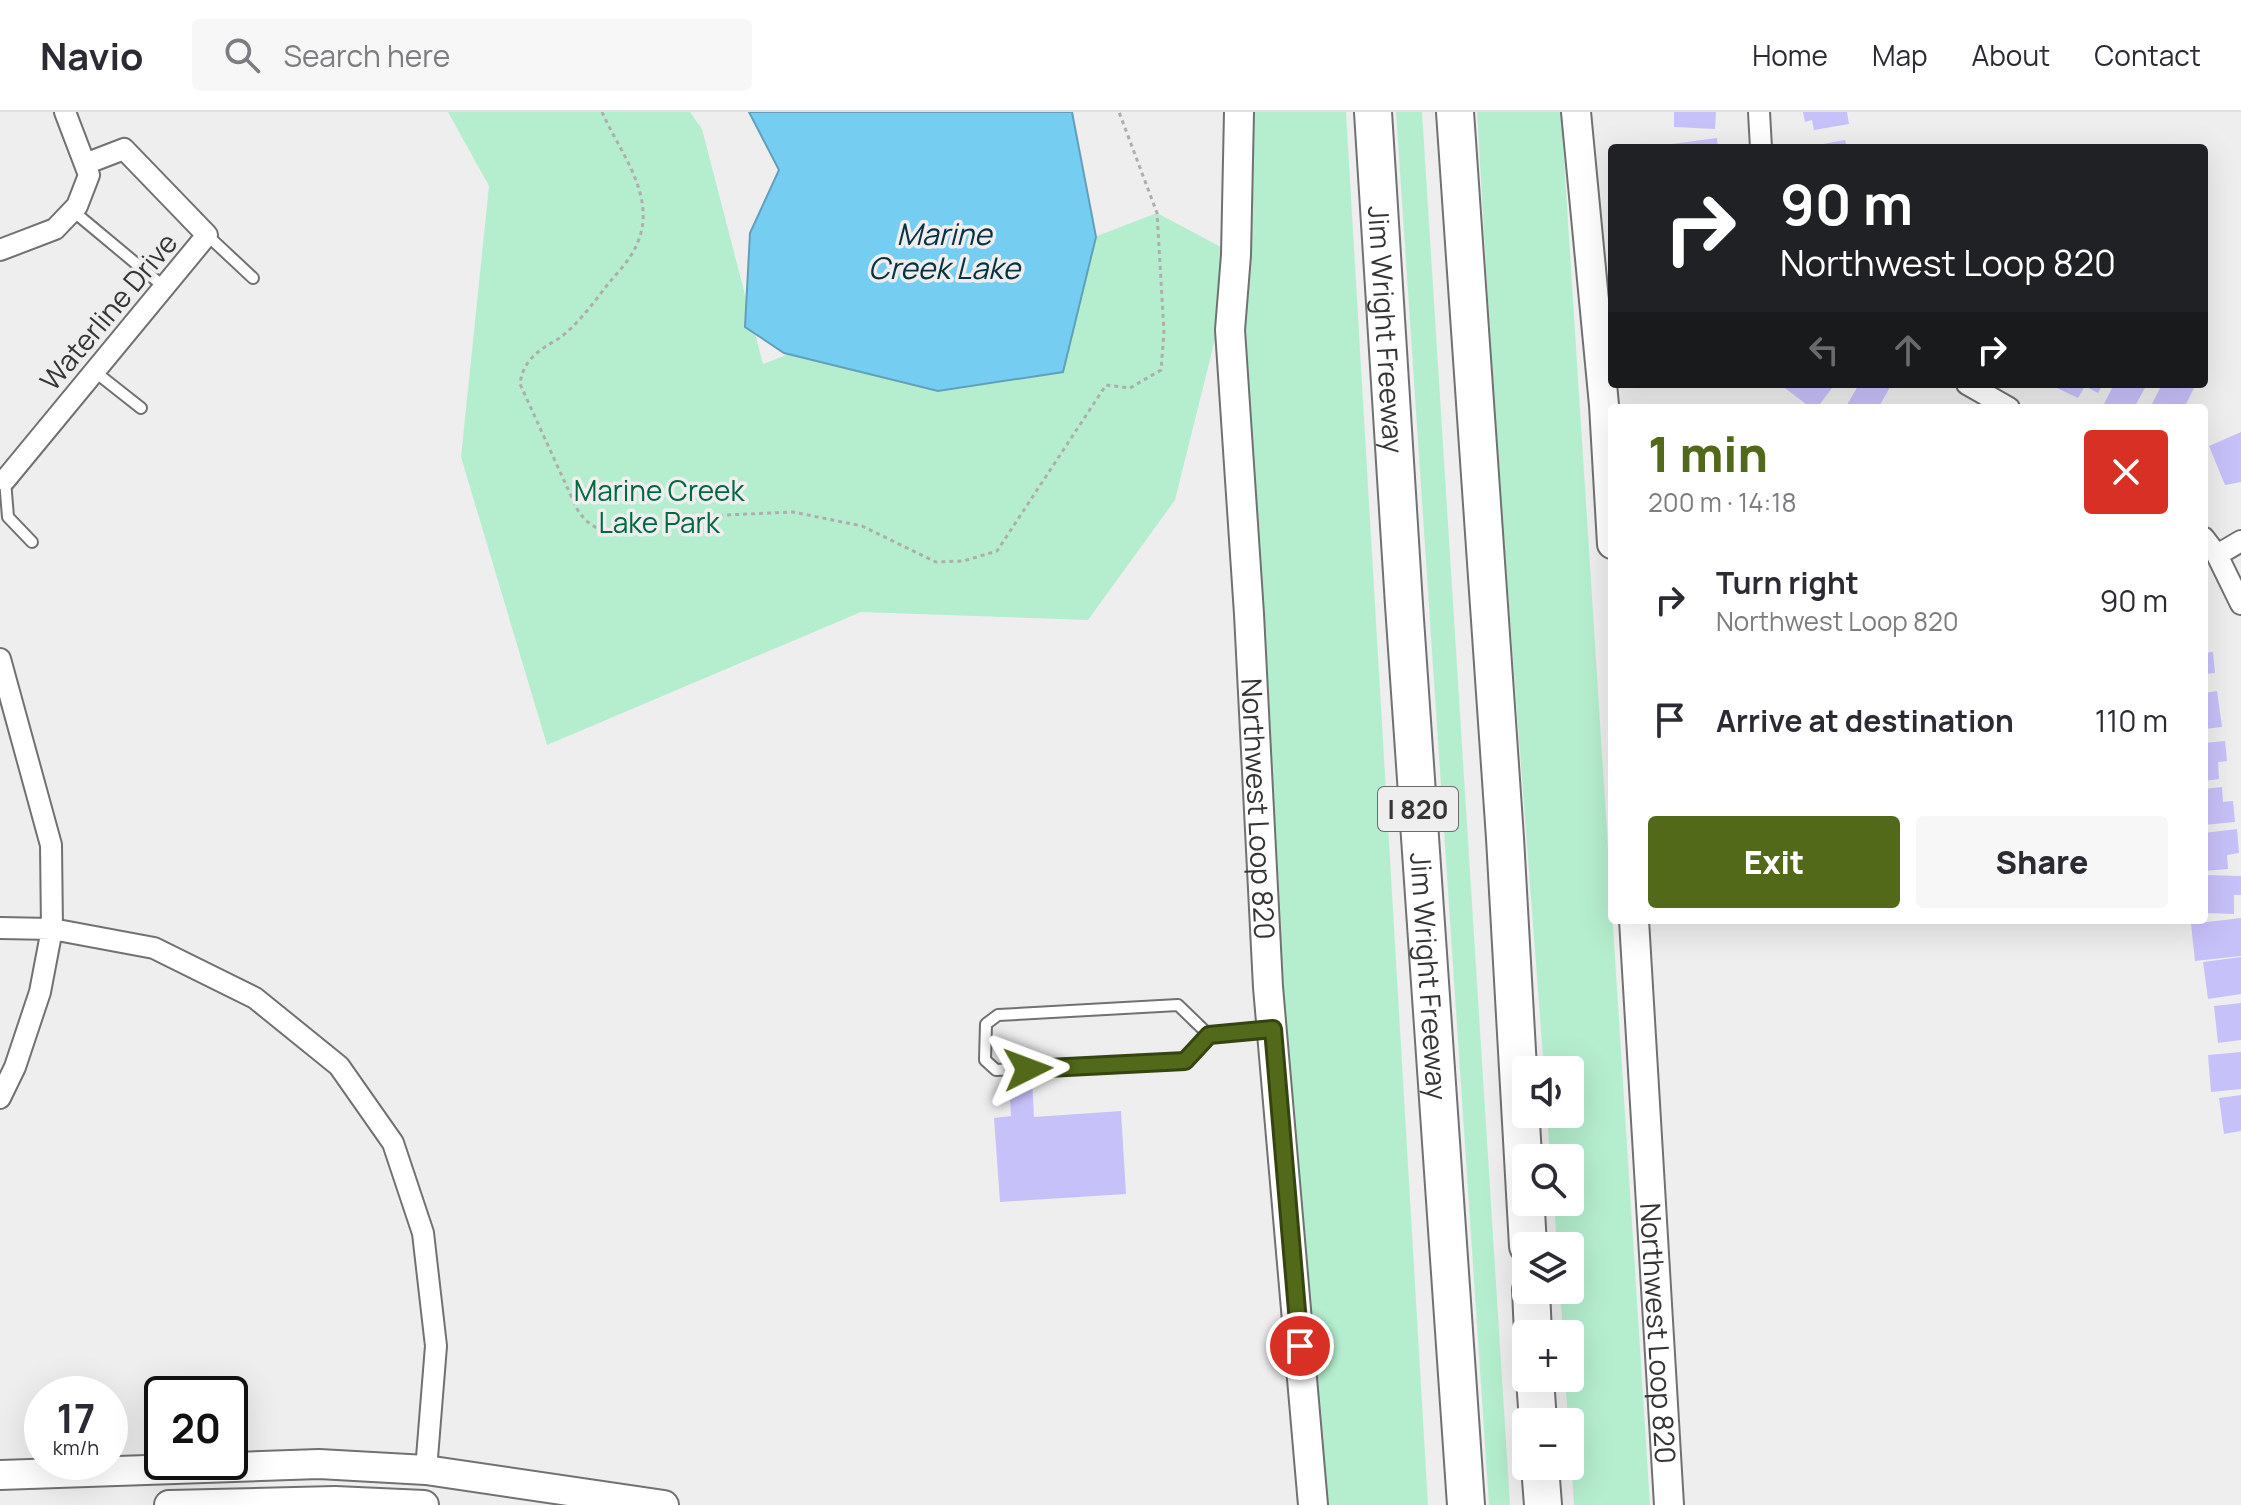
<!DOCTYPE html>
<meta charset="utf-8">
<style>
body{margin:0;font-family:Manrope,sans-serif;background:#f7f7f7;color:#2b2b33;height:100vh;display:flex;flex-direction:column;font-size:30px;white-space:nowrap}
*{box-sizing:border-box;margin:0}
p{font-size:26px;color:#7c7c81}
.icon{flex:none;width:44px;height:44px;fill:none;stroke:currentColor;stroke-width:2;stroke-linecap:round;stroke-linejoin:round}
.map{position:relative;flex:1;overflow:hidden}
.panel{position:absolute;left:1608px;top:292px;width:600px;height:520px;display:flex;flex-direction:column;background:#fff;border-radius:8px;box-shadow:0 8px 32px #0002}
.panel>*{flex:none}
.hud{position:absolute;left:1608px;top:32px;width:600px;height:244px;border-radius:8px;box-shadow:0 8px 32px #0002;background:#202124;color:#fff;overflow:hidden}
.tools{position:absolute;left:1512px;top:944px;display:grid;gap:16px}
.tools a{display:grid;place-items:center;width:72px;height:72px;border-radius:8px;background:#fff;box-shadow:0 8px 32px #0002;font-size:40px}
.speed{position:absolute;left:24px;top:1264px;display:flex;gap:16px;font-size:40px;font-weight:700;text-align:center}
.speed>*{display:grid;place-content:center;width:104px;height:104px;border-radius:50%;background:#fff;box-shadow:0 8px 32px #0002;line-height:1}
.speed small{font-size:20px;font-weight:400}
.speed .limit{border:4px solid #111;border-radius:12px;background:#fff;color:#111}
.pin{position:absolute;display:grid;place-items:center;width:68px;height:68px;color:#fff;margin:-34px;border:4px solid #fff;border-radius:50%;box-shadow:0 2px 8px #0007}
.me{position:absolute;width:88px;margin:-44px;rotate:87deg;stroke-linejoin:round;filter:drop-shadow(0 0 6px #0008)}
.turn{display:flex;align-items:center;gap:28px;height:168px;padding:0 40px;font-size:36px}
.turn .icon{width:104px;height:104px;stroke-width:2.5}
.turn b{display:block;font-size:56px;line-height:68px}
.lanes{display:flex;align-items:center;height:76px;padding:0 40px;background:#0003;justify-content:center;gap:40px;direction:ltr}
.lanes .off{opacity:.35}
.round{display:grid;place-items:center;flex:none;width:84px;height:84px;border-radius:8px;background:#f7f7f7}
.overview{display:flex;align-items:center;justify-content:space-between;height:136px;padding:0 40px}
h1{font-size:48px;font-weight:800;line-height:60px;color:#526919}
.primary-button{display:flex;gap:16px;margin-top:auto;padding:16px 40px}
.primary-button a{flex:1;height:92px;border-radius:8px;background:#526919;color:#fff;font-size:32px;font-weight:800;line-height:92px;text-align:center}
.primary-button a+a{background:#f7f7f7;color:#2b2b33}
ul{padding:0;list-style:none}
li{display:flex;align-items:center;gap:24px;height:120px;padding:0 40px}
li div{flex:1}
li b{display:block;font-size:30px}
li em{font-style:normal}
header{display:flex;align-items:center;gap:48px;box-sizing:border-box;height:112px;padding:0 40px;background:#fff;border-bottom:2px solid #e1e1e2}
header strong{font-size:38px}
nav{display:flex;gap:44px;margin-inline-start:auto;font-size:28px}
.search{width:560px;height:72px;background:#f7f7f7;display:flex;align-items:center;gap:20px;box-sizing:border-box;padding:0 28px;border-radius:8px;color:#7c7c81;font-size:30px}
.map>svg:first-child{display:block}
.green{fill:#b5eece}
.water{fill:#75cef2;stroke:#62a0b9;stroke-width:2}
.building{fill:#c7c1fa}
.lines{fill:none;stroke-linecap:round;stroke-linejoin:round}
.lane-casing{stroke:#717172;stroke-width:14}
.street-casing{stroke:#717172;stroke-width:24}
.secondary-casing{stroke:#717172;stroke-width:32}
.highway-casing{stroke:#717172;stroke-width:40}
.path{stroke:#aeaeae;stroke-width:3;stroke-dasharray:4 4;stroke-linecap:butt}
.lane{stroke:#fff;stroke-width:10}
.street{stroke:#fff;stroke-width:20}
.secondary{stroke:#fff;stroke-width:28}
.highway{stroke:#fff;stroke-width:36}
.route-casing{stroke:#354410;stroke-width:20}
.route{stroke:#526919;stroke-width:14}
.labels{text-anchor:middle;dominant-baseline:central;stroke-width:7;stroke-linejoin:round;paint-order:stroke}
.shield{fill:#eeeeef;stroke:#6c6c6d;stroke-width:2}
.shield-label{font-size:26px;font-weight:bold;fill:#353535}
.street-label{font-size:28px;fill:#353535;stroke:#eeeeef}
.park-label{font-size:28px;fill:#006741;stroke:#eeeeef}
.water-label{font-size:30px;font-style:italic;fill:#063140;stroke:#eeeeef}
</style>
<header>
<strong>Navio</strong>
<div class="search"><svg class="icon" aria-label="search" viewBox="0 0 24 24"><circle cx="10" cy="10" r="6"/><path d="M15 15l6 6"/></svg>Search here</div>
<nav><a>Home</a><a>Map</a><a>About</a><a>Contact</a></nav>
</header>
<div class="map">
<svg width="2241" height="1393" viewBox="0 0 2241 1393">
<rect width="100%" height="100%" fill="#eeeeef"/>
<path class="green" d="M448 0H690L702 17 763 252 1157 101 1236 143 1175 388 1088 508 861 500 547 633 461 345 489 74Z
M1251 0H1346L1428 1393H1329L1312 1275 1284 896 1245 230Z
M1396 0H1422L1510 1393H1489Z
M1477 0H1561L1650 1393H1574L1565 1266H1570V1222H1563L1560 1178H1570V1134H1557L1554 1090H1570V1046H1550L1547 1002H1570V958H1544L1495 309Z"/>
<path class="water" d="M749 0H1072L1096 125 1063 260 938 279 784 241 745 215 750 121 779 58Z"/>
<path class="building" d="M1674 0H1716L1715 17 1674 15Z
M1803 0H1847L1849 12 1814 18 1812 8 1805 10Z
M1717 26 1718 36H1673L1672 32Z
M1845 28 1847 36H1824L1823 32Z
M1788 272H1835L1817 296H1811L1785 276Z
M1859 272H1892L1878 296H1851L1847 293Z
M2059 272H2103L2098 281 2085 274 2078 286 2057 276Z
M2114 272H2147L2134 296H2102Z
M2162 272H2196L2184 296H2150Z
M2241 320V370L2225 373 2209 334Z
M2213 540 2215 561 2204 562V541Z
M2217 579 2222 615 2204 617V581Z
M2225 629 2227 649 2218 650 2219 667 2204 669V631Z
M2222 675 2223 690 2233 689 2235 710 2204 713V677Z
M2237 717 2239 741 2227 743 2228 757 2204 759V721Z
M2204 763 2241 764V783H2234V802L2204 801Z
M2241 806V844L2195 849 2191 812Z
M2241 845V882L2208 887 2203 850Z
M2241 891V928L2218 931 2214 894Z
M2241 940V977L2211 980 2208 943Z
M1032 966 1034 1005 1121 999 1126 1082 1000 1090 994 1006 1011 1004 1009 967Z
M2241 983V1019L2224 1022 2219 986Z"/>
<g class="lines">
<g class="lane-casing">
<path id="lane" d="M73 99 163 174
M207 123 253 166
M94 259 141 296
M5 368 8 405 32 430
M1209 923 1178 893 998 903 986 912 985 948 996 958 1185 949 1209 923 1271 917"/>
</g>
<g class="street-casing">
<path id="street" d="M1759 0 1761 36
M0 138 55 117 77 94 89 63 65 0
M1967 272 2009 296
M5 368 207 123 124 37 85 52
M2204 426 2217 443 2241 492
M2217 443 2241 429
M0 547 51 733 52 817 40 880 15 955 0 986
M0 816 52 817 154 836 255 886 339 954 393 1031 423 1121 436 1234 426 1358"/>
</g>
<g class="secondary-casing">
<g id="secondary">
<path id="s1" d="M1239 0 1236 143 1230 218 1249 502 1268 875 1313 1393"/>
<path d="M1576 0 1604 293 1612 432"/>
<path id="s2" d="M1634 808 1669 1393"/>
<path d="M0 1363 319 1352 426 1358 664 1393"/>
<path d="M169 1393 335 1389 424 1393"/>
</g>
</g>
<g class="highway-casing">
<g id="highway">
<path id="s3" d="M1373 0 1404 493 1466 1393"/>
<path d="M1455 0 1505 726 1528 1134"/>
<path d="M1531 1178 1533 1222"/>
<path d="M1535 1266 1538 1310"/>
<path d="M1540 1354 1543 1393"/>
</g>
</g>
<path class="path" d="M602 0C620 41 658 85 637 132 631 147 618 160 608 172 594 190 577 214 558 227 539 238 523 248 520 272L577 397 585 408 595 415 607 417H629L726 403 793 400 862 414 936 450 963 449 997 439 1106 273 1130 276 1161 258 1164 220 1157 101 1119 0"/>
<use href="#lane" class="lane"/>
<use href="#street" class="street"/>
<use href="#secondary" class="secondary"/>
<use href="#highway" class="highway"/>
</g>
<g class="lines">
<g class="route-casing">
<path id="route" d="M1028 957 1185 949 1209 923 1273 917 1300 1234"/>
</g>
<use href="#route" class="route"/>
</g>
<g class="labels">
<rect class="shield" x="1378" y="675" width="80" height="44" rx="6"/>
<g class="shield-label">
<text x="1418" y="697">I 820</text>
</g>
<g class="street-label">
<text transform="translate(108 199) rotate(-50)">Waterline Drive</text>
<text stroke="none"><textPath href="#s3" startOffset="218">Jim Wright Freeway</textPath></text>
<text stroke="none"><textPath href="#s1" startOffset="698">Northwest Loop 820</textPath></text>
<text stroke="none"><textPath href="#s3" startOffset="866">Jim Wright Freeway</textPath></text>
<text stroke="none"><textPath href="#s2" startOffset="414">Northwest Loop 820</textPath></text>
</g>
<g class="park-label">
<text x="659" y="378">Marine Creek<tspan x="659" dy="32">Lake Park</tspan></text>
</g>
<g class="water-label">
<text x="944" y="121">Marine<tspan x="944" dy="34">Creek Lake</tspan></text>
</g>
</g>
</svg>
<div class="tools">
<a><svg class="icon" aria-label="sound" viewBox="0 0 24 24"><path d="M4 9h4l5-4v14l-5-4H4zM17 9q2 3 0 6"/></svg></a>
<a><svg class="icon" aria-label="search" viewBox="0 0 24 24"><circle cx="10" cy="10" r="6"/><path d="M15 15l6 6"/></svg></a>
<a><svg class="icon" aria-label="layers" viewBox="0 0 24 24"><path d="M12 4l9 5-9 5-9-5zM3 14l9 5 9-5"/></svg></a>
<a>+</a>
<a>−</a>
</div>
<div class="speed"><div>17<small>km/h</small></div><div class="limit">20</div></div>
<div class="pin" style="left:1300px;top:1234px;background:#d93025"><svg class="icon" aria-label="arrive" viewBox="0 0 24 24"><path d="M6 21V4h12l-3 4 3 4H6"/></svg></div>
<svg class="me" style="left:1028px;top:957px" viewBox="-20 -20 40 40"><path d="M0-17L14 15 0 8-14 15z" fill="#526919" stroke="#fff" stroke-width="4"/></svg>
<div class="hud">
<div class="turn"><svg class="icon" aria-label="right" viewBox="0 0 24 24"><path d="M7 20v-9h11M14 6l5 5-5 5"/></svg><div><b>90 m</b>Northwest Loop 820</div></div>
<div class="lanes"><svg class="icon off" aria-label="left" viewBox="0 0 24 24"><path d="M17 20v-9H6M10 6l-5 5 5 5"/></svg><svg class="icon off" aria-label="ahead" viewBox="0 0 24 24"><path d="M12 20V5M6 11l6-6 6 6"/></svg><svg class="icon" aria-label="right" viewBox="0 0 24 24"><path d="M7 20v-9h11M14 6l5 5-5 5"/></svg></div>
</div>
<section class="panel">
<div class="overview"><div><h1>1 min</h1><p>200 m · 14:18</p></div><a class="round" style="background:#d93025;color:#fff"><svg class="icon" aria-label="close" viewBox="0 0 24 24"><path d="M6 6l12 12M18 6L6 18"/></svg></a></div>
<ul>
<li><svg class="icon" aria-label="right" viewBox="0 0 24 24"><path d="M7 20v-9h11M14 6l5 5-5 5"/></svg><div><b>Turn right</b><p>Northwest Loop 820</p></div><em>90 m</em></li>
<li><svg class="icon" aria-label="arrive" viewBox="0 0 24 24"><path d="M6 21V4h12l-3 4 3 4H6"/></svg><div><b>Arrive at destination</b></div><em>110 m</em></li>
</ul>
<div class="primary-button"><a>Exit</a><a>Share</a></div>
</section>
</div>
